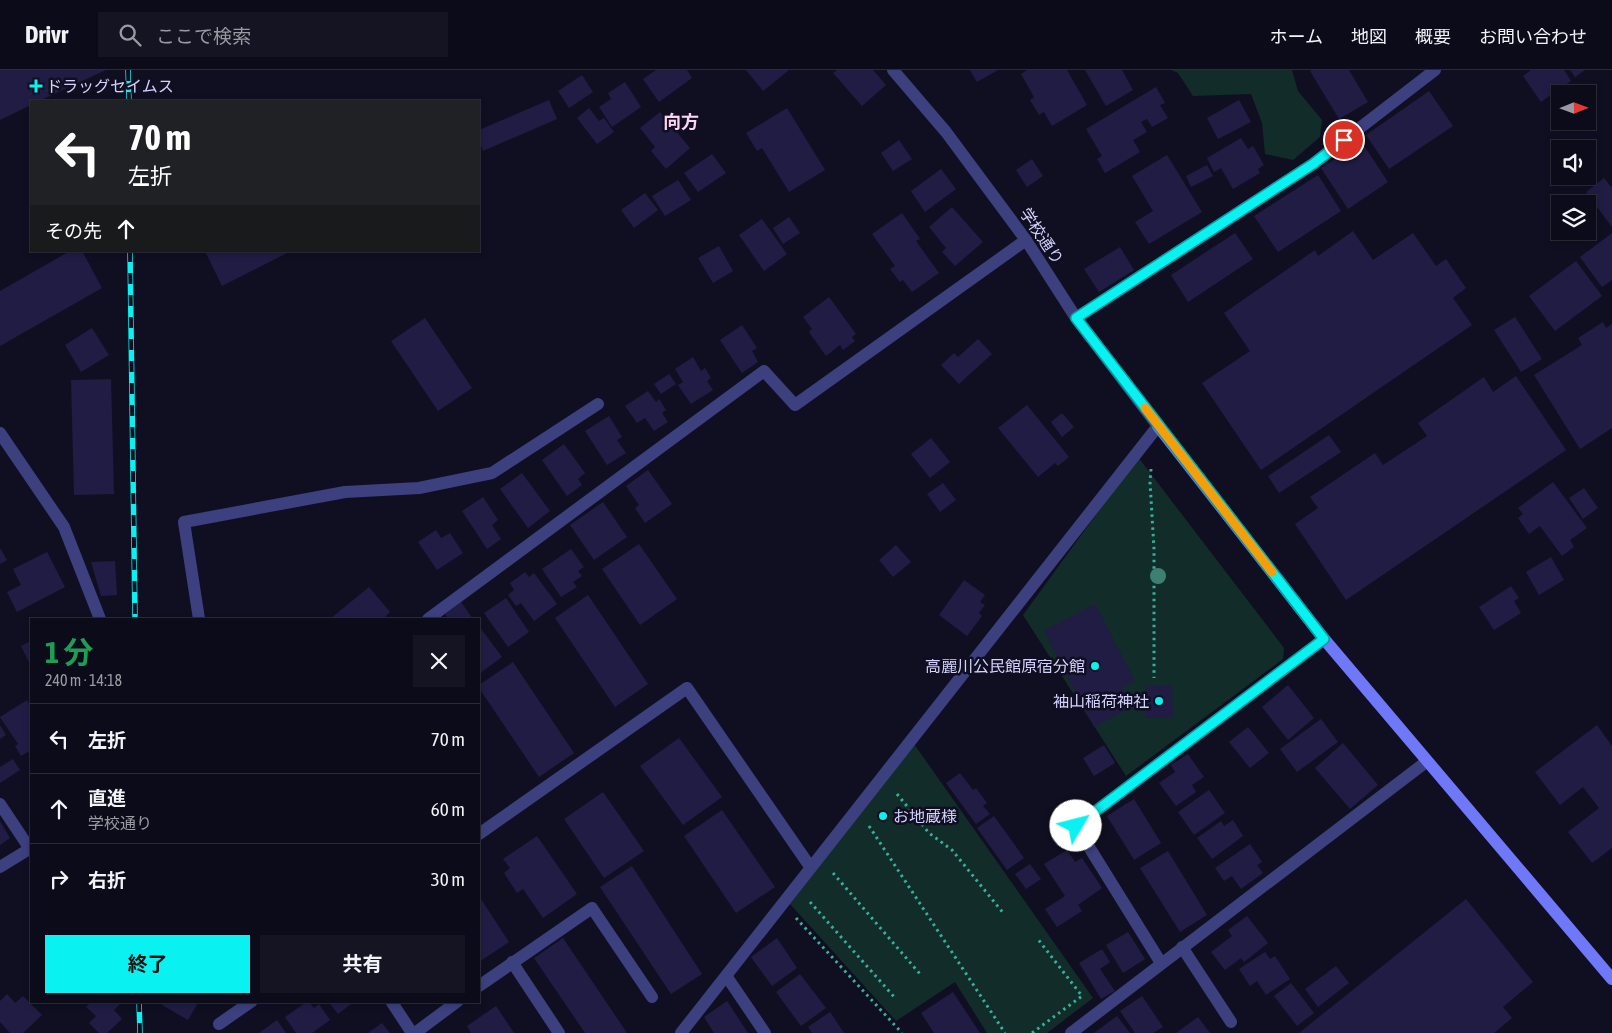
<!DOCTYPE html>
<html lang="ja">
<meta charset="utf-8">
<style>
body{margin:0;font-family:"Asap Condensed","Noto Sans JP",sans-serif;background:#151423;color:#f1f3f6;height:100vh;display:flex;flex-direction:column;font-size:19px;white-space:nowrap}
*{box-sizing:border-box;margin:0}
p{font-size:16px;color:#9a9ba2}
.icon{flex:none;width:28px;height:28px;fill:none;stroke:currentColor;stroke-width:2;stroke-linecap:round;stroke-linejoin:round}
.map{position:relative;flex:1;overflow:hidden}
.side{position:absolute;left:30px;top:548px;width:450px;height:385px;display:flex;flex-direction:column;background:#0c0b1a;border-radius:0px;box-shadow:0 2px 8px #0003,0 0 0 1px #2c2b39}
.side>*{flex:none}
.hud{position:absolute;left:30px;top:30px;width:450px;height:152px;border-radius:0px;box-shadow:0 2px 8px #0003,0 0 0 1px #2c2b39;background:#202124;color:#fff;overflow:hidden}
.needle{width:32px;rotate:89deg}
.buttons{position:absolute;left:1551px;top:15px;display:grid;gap:10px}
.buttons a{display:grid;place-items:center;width:45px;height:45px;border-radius:0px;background:#0c0b1a;box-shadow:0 2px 8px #0003,0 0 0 1px #2c2b39;font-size:25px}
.pin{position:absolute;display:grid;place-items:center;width:42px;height:42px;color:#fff;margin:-21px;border:2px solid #fff;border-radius:50%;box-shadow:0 1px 5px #0007}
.me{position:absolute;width:55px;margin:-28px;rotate:53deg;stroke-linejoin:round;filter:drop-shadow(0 0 4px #0008)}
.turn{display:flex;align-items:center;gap:18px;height:105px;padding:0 15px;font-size:22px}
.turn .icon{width:65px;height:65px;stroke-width:2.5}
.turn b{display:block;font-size:35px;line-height:42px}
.then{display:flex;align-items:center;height:48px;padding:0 15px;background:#0003;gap:10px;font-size:19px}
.round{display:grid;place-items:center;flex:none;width:52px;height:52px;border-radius:0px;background:#151423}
.headline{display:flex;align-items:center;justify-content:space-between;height:85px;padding:0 15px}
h1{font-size:30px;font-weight:700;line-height:38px;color:#1e9e55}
.button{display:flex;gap:10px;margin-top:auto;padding:10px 15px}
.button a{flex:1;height:58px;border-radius:0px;background:#0af1f1;color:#111;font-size:20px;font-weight:700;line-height:58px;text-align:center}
.button a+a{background:#151423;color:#f1f3f6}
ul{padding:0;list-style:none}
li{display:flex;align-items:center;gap:15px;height:70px;padding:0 15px;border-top:1px solid #2c2b39}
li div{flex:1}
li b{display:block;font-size:19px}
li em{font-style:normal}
header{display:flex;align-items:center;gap:30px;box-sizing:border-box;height:70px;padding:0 25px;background:#0c0b1a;border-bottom:1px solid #2c2b39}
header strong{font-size:24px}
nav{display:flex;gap:28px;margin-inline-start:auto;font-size:18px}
.search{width:350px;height:45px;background:#151423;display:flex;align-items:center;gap:12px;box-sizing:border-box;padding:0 18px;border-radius:0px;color:#9a9ba2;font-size:19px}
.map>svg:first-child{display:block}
.green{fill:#122c29}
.building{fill:#201c43}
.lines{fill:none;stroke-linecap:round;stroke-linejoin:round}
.path{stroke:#34b09c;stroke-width:3;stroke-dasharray:2.5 4;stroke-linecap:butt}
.lane{stroke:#3c407f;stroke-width:12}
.street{stroke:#3c407f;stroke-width:12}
.secondary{stroke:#6e78f9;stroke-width:12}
.rail-casing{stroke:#0af1f1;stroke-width:5.5}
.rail{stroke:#100f22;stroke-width:4;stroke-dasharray:11;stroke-linecap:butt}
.tree{fill:#3d7f70}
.route-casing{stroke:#069d9d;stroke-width:12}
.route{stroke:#0af1f1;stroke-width:9}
.slow{stroke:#f59e0b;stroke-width:9}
.poi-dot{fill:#0af1f1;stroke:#100f22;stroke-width:2}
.labels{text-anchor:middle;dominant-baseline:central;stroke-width:5;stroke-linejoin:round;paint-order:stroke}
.poi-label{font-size:16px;fill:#d3d2fd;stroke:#100f22;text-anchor:start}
.street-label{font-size:16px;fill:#d3d2fd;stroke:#100f22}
.neighbourhood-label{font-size:18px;font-weight:bold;fill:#fdd4f2;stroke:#100f22}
</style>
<header>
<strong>Drivr</strong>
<div class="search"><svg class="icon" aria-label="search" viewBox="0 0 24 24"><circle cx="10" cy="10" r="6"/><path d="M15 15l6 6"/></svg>ここで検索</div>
<nav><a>ホーム</a><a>地図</a><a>概要</a><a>お問い合わせ</a></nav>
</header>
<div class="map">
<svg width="1612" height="963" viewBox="0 0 1612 963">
<rect width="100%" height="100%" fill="#100f22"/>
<path class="green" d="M1171 0H1292L1298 21 1322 50 1320 67 1293 90 1265 84 1262 53 1251 24 1193 26 1178 3Z
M1138 387 1284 578 1283 589 1126 706 1023 545Z
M914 674 1093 928 1047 963H987L955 912 896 951 790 834Z"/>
<path class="building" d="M0 0H106L39 31H31V35L0 50Z
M656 0H687L692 8 659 32 643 9Z
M746 0H789L763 21Z
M837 0H873L886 15 862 36 833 3Z
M970 0H998L977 12Z
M1027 0H1067L1087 35 1052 56 1044 42 1039 45 1030 30 1034 27 1021 4Z
M1085 0H1122L1133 20 1106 36Z
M1312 0H1349L1368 32 1339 49 1310 1Z
M1531 0H1564L1571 11 1541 32 1523 6Z
M1570 0H1585L1575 7Z
M582 5 593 22 569 38 558 21Z
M625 12 641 37 612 57 599 37 611 29 608 23Z
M1156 17 1165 33 1160 35 1168 48 1152 57 1147 49 1141 52 1147 62 1133 70 1140 82 1105 103 1097 89 1102 86 1086 59Z
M1429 21 1453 56 1389 99 1366 65Z
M549 30 557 49 483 81 479 71V60Z
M1239 30 1251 52 1218 69 1207 48Z
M589 38 599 51 604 48 614 62 597 74 577 48Z
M787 38 825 100 789 122 762 78 757 81 746 63Z
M660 42 690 78 666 99 651 81 655 77 640 58Z
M1241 68 1248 79 1253 76 1264 95 1258 99 1260 103 1233 119 1221 98 1214 102 1207 88Z
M899 70 912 89 893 101 881 83Z
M1361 71 1388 112 1348 139 1321 98Z
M712 84 726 103 698 122 684 103Z
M1167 85 1202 142 1149 174 1135 152 1153 141 1132 106Z
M1032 89 1043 106 1027 117 1016 100Z
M1207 95 1213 106 1191 117 1186 106Z
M941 99 956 119 925 142 911 121Z
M1318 105 1341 141 1278 182 1254 146Z
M1604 108 1612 118V157L1586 122Z
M678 110 691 130 665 146 652 126Z
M645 123 658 140 634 158 621 140Z
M952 137 983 172 955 196 942 182 946 178 929 157Z
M902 143 920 169 916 171 939 203 912 222 903 210 900 212 890 199 895 196 872 164Z
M789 147 800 163 783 174 773 158Z
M762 149 787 184 764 201 739 165Z
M1353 161 1373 190 1413 163 1436 196 1446 189 1466 218 1453 228 1472 255 1261 400 1202 313 1250 281 1224 243 1315 180 1318 186Z
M1235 163 1253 189 1188 232 1171 205Z
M1612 163V210L1602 217 1580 187Z
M719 176 733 201 713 213 698 188Z
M1120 177 1134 200 1099 222 1084 199Z
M70 181H82L102 218 0 276V221Z
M205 181H291L222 216Z
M1576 191 1602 226 1555 261 1529 226Z
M829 227 856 264 852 267 855 271 843 280 840 275 826 286 809 262 812 259 803 247Z
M1515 247 1542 289 1521 302 1494 260Z
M425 248 472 318 438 341 391 271Z
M1603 252 1606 258 1612 254V358L1580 379 1534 305 1582 275 1578 268Z
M742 255 757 278 752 281 758 292 742 303 720 270Z
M92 258 109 285 81 302 65 275Z
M978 269 992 284 959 314 941 295 954 283 958 287Z
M693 287 701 301 705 298 711 308 707 311 713 320 691 334 678 315 683 312 675 299Z
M669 304 676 314 661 324 654 314Z
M1516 306 1566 380 1346 530 1295 454 1318 438 1310 427 1375 383 1383 395 1427 366 1418 353 1484 307 1493 322Z
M111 309 114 424 74 425 71 310Z
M648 321 656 332 659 329 666 340 662 343 668 352 654 361 645 348 637 353 625 336Z
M1027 335 1069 387 1058 396 1055 393 1038 407 998 358Z
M1062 343 1074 357 1062 367 1051 352Z
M609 346 622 367 617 370 626 383 607 395 585 361Z
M1329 365 1341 382 1279 423 1268 406Z
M931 368 950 392 930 408 911 384Z
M564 374 585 403 578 409 582 415 567 426 542 390Z
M648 400 672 434 645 453 635 438 639 435 626 416Z
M522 403 550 441 528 458 500 419Z
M1553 412 1587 458 1570 470 1574 477 1562 486 1540 456 1529 464 1518 448 1523 444 1518 438Z
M943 413 956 430 940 442 927 424Z
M1584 418 1598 438 1583 449 1569 428Z
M483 427 498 450 492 455 501 469 487 479 462 441Z
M603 432 627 467 594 490 570 455Z
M436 460 441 468 450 463 463 483 437 500 418 472Z
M639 474 677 529 640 555 602 499Z
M896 475 911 492 893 507 879 490Z
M0 478 7 490 0 494Z
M571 479 584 497 578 501 582 506 573 512 577 517 561 527 542 499Z
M47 482 65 517 17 542 7 522 21 515 13 499Z
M1551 487 1564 510 1539 525 1526 502Z
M115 491 117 525 101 526 91 492Z
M525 502 529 507 534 503 557 534 534 551 521 533 516 536 508 525 514 520 510 513Z
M964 510 985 525 980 532 985 535 979 543 982 546 967 566 939 545Z
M1511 516 1519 528 1514 531 1521 543 1494 560 1479 537Z
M369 517 390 542 383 549H330Z
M588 525 648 614 615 637 555 548Z
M506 528 529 562 508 577 484 543Z
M461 532 473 549H448L445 544Z
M1095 534 1135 611 1122 618 1132 637 1094 657 1044 561Z
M479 556 502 587 479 604Z
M31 571V596L21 576Z
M513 592 574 683 539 707 479 618V615Z
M1145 615H1172L1173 647 1145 648Z
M1288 615 1314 648 1288 670 1262 637Z
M27 630 31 636V686L28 682 21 686 15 676 18 674 0 647Z
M1321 649 1338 672 1297 702 1280 679Z
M0 655 6 665 0 669Z
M1597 655 1612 676V778L1592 793 1568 762 1599 738 1583 717 1560 735 1535 702Z
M1248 657 1269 683 1250 698 1229 672Z
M679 668 722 727 683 755 640 696Z
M1343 673 1378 715 1350 739 1315 698Z
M1104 675 1115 693 1094 706 1083 688Z
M1188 684 1204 707 1192 715 1196 722 1176 736 1159 713 1175 702 1171 695Z
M13 689 20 700 0 713V697Z
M960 703 973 720 976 718 987 733 983 736 990 744 976 754 946 713Z
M1209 720 1225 743 1194 765 1178 742Z
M603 722 644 781 604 808 564 749Z
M1134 729 1161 773 1134 790 1107 746Z
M722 740 775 817 736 843 684 766Z
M994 746 1024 788 1007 800 977 758Z
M1233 750 1243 766 1212 789 1197 768 1221 751 1224 756Z
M0 751 10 768 0 775Z
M537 766 577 824 543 848 523 819 517 823 504 803 510 798 503 789Z
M1250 774 1262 792 1257 795 1263 803 1241 819 1232 806 1224 811 1215 798Z
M1067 780 1075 792 1082 788 1102 818 1078 835 1082 841 1057 857 1045 839 1065 826 1044 794Z
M1168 781 1207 845 1180 862 1140 798Z
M1030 794 1041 809 1026 819 1015 804Z
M632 796 702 904 671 924 600 817Z
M479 826 509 872 479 892Z
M1466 829 1533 912 1503 937 1512 948 1494 963H1299Z
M1247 846 1268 873 1244 892 1241 888 1225 900 1211 882 1232 866 1228 860Z
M1128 862 1145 889 1123 903 1106 875Z
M563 868 627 963H585L534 888Z
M777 868 797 898 772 916 751 887Z
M1102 879 1110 892 1100 899 1115 921 1101 929 1079 893Z
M1265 882 1270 889 1275 886 1290 909 1266 925 1257 911 1250 916 1239 899Z
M1336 896 1349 913 1318 937 1305 919Z
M800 904 826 938 801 956 776 922Z
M1291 913 1314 943 1297 956 1274 926Z
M953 922 980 963H934L921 943Z
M7 924 15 933 23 926 42 945 23 963H10L0 952V931Z
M1142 926 1163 957 1153 963H1135L1120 941Z
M92 931H123L114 940 122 949 107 963H99L89 953 96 946 86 937Z
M164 931H199L188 950 162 935Z
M308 931 314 938 319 934 330 950 312 963H296L285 947Z
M328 931H355L338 944Z
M727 931 748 963H714L704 947Z
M496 936 514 963H471L467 956Z
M830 942 844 963H812L808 957Z
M1117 946 1130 963H1094Z
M1198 947 1210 963H1176Z
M277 950 286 963H259Z
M382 953 390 963H368Z"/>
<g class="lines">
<path class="path" d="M1151 399 1150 412 1154 479V608
M897 724 929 763 952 780 1004 844
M869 756 1005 963
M833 803 920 904
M810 832 896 929
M796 848 902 963
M1032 963 1082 926 1037 868"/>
<path class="lane" d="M199 549 184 452 345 422 419 418 492 403 598 334
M0 734 30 779
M1182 877 1231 952
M512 892 559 963
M727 907 765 963
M479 916 592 838 652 927
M219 954 252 931
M415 963 458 931"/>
<path class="street" d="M1076 248 1313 94 1435 0
M0 363 64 457 100 549
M428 549 764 301 795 335 1026 170
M479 764 687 618 811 798
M0 797 31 778
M1161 893 1076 756 1324 569
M391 931 412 963
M681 963 1158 356 1076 248 1026 170 946 62 893 0
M1071 963 1426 692"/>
<path class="secondary" d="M1158 356 1324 569 1612 909"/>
<g class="rail-casing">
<path id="rail" d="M128 0 129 31
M130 181 135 549
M139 931 140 963"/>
</g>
<use href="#rail" class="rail"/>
</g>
<circle class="tree" cx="1158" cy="506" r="8"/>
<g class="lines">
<g class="route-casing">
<path id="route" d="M1076 756 1324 569 1076 248 1313 94 1344 70"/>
</g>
<use href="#route" class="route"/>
<path class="slow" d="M1145 338 1272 502"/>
</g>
<g class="poi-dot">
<path d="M33.5 8.5h5v5h5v5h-5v5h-5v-5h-5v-5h5z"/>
<circle cx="1095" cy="596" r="5"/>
<circle cx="1159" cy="631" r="5"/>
<circle cx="883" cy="746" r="5"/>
</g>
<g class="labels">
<g class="poi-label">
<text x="46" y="16">ドラッグセイムス</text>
<text x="1085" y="596" text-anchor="end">高麗川公民館原宿分館</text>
<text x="1149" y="631" text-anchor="end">袖山稲荷神社</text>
<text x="893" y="746">お地蔵様</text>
</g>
<g class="street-label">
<text transform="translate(1042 166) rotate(56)">学校通り</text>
</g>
<g class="neighbourhood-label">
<text x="681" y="51">向方</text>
</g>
</g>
</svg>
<div class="buttons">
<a><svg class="needle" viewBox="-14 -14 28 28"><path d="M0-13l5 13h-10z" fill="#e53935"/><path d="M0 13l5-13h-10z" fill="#9a9ba2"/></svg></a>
<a><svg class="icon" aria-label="sound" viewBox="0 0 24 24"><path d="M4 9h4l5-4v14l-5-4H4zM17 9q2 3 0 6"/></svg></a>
<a><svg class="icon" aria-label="layers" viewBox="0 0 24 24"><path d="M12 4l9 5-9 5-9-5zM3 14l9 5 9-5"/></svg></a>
</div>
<div class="pin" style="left:1344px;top:70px;background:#d93025"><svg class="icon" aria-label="arrive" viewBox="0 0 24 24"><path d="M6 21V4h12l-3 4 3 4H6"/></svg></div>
<svg class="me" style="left:1076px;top:756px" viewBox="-20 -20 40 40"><circle r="19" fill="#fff"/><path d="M0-13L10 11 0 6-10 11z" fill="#0af1f1"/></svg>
<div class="hud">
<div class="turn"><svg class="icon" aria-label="left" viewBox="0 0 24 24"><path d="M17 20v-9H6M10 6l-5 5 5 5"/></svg><div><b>70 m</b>左折</div></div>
<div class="then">その先<svg class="icon" aria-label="ahead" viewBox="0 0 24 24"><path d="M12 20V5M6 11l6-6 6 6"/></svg></div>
</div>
<section class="side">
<div class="headline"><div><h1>1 分</h1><p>240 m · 14:18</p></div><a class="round"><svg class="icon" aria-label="close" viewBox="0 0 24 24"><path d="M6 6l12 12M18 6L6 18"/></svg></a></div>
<ul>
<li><svg class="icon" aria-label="left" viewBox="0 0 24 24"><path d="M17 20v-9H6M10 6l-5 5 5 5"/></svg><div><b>左折</b></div><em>70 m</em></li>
<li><svg class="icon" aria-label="ahead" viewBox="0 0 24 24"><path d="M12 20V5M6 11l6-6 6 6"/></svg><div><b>直進</b><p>学校通り</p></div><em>60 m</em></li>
<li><svg class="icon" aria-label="right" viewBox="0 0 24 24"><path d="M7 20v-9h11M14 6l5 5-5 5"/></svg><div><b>右折</b></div><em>30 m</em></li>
</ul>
<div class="button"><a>終了</a><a>共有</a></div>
</section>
</div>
